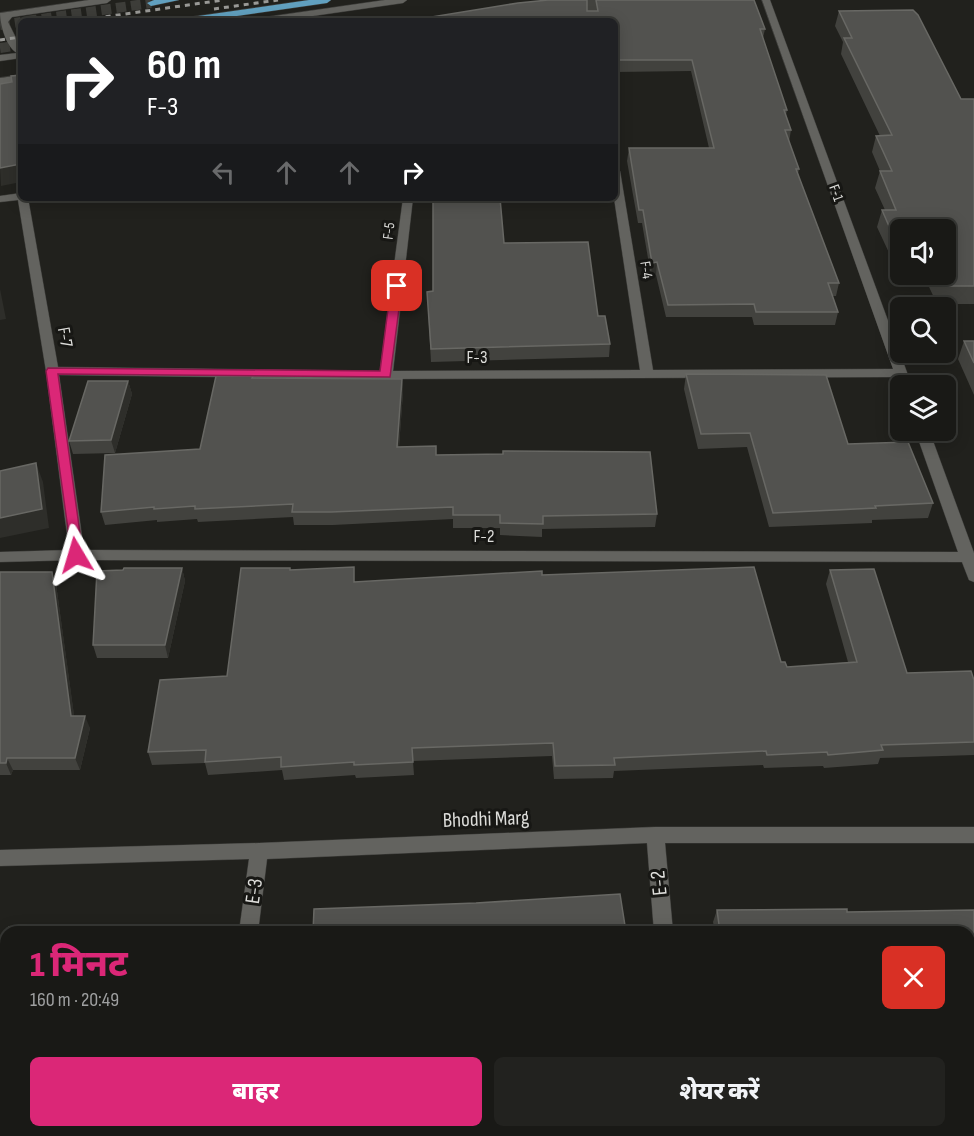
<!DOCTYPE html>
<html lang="hi">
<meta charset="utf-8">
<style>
body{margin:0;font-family:"Sofia Sans Condensed","Noto Sans Devanagari",sans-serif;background:#22221f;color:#f1f3f6;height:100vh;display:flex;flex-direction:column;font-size:22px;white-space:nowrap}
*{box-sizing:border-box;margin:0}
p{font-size:20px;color:#9fa0a1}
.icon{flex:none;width:33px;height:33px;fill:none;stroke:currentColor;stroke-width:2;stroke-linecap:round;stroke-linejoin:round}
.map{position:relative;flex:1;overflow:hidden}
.side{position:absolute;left:0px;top:926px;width:975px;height:212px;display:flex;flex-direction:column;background:#191916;border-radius:18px 18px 0 0;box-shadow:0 3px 15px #0003,0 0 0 2px #373835}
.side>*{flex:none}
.guide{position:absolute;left:18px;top:18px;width:600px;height:183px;border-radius:9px;box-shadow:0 3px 15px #0003,0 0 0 2px #373835;background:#202124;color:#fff;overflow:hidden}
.tools{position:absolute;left:890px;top:219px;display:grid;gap:12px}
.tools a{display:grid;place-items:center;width:66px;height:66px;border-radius:9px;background:#191916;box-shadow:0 3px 15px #0003,0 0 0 2px #373835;font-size:30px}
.pin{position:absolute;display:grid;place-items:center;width:51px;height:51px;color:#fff;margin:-26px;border-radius:12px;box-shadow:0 3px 9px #0006}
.me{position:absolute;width:66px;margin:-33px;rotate:353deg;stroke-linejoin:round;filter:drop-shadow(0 0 4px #0008)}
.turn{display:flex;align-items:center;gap:21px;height:126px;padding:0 30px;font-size:27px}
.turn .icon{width:78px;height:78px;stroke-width:2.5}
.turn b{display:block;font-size:42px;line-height:51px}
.lanes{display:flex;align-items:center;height:57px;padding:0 30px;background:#0003;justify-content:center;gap:30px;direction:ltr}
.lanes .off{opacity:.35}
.round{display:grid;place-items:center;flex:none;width:63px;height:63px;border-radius:9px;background:#22221f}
.headline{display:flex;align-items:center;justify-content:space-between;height:102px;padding:0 30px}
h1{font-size:36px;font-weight:800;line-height:45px;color:#db2777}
.button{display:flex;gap:12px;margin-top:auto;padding:12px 30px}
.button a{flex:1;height:69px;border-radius:9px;background:#db2777;color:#fff;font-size:24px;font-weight:800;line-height:69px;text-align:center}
.button a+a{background:#22221f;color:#f1f3f6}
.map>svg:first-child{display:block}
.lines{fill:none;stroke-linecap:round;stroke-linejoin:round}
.major-tunnel{stroke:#3d3d39;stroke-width:10;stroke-dasharray:10 5;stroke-linecap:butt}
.minor-casing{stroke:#3d3d3a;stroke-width:1}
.major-casing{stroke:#3d3d3a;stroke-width:1}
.minor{fill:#63635f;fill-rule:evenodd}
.major{fill:#61a0bf;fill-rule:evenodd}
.rail{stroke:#999996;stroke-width:3;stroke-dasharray:5 5;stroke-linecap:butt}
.wall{fill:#42423e}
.shaded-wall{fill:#2e2e2a}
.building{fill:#52524f;stroke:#686864;stroke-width:1.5}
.route{fill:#db2777;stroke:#8e194d;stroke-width:1.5}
.labels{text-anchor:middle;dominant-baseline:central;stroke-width:6;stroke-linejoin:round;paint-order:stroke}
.far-street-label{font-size:15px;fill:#ddddda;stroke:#171714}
.street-label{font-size:18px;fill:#ddddda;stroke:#171714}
.near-street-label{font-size:21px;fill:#ddddda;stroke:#171714}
</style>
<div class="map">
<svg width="974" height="1136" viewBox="0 0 974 1136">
<rect width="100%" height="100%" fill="#21211d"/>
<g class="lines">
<path class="major-tunnel" d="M27 21 151 3
M0 25 21 22
M0 48 21 45"/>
<g class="minor-casing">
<path id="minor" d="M89 0H111L107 3 12 17 8 22 21 48V58L0 61V55L17 53C5 46 0 22 0 13Z
M385 0H407L403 3 278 21H256L260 18Z
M762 0H770L912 386 900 387 896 377 386 379 59 375 84 550 958 552 915 430H929L974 553V582L969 580 962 562 77 560 0 562V552L69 550 46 371 18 200 0 202V196L21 193V198H28L58 367 380 371 403 198H413L393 371 640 370 614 198 615 168 620 171 653 370 893 369Z
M21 75V81L0 84V78Z
M655 827H974V843H665L673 932H654L647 843 267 859 258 932H239L249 859 0 866V850L259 843Z
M210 1131H232L231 1136H209Z
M673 1131H695V1136H673Z"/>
</g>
<g class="major-casing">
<path id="major" d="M154 0H179L151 6 147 3Z
M309 0H331L327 3 202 21H180L184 18Z"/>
</g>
<use href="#minor" class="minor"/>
<use href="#major" class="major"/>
<path class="rail" d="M214 9 278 0
M76 21 223 0
M0 40 21 37"/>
</g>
<path class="wall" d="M548 0H754L765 29 763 38 787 110 786 115 791 130 789 142 799 169 798 174 839 283 836 296H832L838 312 835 325H754L752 317H666L656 275 651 276 642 223H638L627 161 629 148H709L691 71 615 72V21Z
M839 11 961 99H974V304H937L923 274H945V230H900V257H891L877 227 882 210H885L875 188 880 171 872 152 876 136H880L841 54 843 42 835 26Z
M438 201 504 243 598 316 610 344 609 357 431 362 427 292 433 291Z
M964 341H974V395L958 359Z
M686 374 848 444 933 503 928 518 872 520V523L769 527 747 447 698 449 684 389Z
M253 376V378L402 379 403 392 399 447 436 455 657 514 655 527 542 529V537L500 535V528H453V519L333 525H294L293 517 198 522 197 519 157 522V520L105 525 101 512 200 449Z
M128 381 132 394 115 453 73 454 69 441Z
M182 568 185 581 168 658H97L93 645Z
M290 570 356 582 542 575 781 662 787 667 848 662 826 584 830 570 907 673 974 680V755L880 758 878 764 824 768 823 766 764 768 763 765 614 771 613 778 554 779 552 756 413 761 414 775 356 778 355 775 284 780 282 770 208 775 205 763 152 765 148 752 227 676Z
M0 572H52L56 584 74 716 90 728 80 770H13L11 775H0Z
M847 909V912L974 910V1136H730L732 1131H969V932H715L713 922 717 910Z
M6 938V1075H0V960Z"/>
<path class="shaded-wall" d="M21 164V182L1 186 0 168Z
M657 262 656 275 651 276 652 263Z
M0 289 6 319 0 320Z
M402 379 403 392 398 460 397 447Z
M128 381 132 394 115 453 111 440Z
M36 463 43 482 49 528 0 538V518Z
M182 568 185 581 168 658 165 645Z
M52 572 56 584 76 729 71 716Z
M85 716 90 728 80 770 75 758Z
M7 758 13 770 11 775 6 763Z
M180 1131H188V1136H179Z"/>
<path class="building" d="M548 0H587V11H598L596 0H754L765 29H760L787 110H784L791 130H785L799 169H796L839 283H828L838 312H756L754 304 668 305 657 262 652 263 643 210H639L629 148H714L692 60H615V21H407L518 3Z
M913 10 918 15 961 99H974V286H942L937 274H945V230H900V239L895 240 882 210H896L880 171H892L876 136 892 135 844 38H852L839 11Z
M21 75V164L0 168V84L12 82 11 76Z
M438 198H500L504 243 588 242 598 316H605L610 344 431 349 427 292 433 291V201H438Z
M964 341H974V363Z
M686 374 826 375 848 444 908 442 933 503 875 506 876 508 773 513 750 433 701 434Z
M216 376H253L252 378 402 379 397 447 436 446V455L503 454V451L650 452 657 514 543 516V524L500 523V515H453V507L331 512H292L293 504 195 509V506L154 509V507L101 512 105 455 200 449Z
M88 381H128L111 440 69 441Z
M36 463 42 509 0 518V471Z
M354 567V582L542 571V575L754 567 781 662H785L787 667 857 662 830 570 874 569 907 673 971 671 974 680V742L881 745 883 750 828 755 827 752 767 755 766 751 614 758 615 765 555 766 553 743 412 748 413 762 354 765V762L281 767V757L205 762 206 750 148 752 160 680 227 676 241 568H290V570Z
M124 568H182L165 645H93L97 571 123 570Z
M0 572H52L71 716H85L75 758H7L6 763H0Z
M620 894 626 932H313L314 909 476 903Z
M847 909V912L974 910V1136H734L733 1131H969V932H720L717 910Z
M9 927H111L110 932H8Z
M6 938V1060L0 1061V960Z
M66 1131H180L179 1136H66Z
M472 1131H607V1136H472Z"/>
<path class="route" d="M397 283 402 286 390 377 58 374 83 555 81 558H72L46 371 48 368 380 371 391 286Z"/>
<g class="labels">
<g class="far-street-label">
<text transform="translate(836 193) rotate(70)">F-1</text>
<text transform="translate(389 231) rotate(-83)">F-5</text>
<text transform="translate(646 270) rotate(81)">F-4</text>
</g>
<g class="street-label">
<text transform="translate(65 337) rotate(80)">F-7</text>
<text x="477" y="357">F-3</text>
<text x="484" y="536">F-2</text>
</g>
<g class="near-street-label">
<text transform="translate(486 819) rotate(-2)">Bhodhi Marg</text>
<text transform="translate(659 883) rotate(-96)">E-2</text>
<text transform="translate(254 891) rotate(-82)">E-3</text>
</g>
</g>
</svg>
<div class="tools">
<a><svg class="icon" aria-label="sound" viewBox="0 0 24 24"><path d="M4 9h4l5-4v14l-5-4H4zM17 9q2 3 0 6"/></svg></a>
<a><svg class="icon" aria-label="search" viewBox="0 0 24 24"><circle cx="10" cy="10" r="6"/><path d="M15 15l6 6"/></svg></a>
<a><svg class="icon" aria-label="layers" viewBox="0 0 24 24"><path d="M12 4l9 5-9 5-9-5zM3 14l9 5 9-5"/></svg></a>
</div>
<div class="pin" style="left:397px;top:286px;background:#d93025"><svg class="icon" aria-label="arrive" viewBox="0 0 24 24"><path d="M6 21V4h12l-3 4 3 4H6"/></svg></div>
<svg class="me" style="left:76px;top:555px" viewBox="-20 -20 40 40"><path d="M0-17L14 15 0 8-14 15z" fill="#db2777" stroke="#fff" stroke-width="4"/></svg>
<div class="guide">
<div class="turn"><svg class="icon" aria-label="right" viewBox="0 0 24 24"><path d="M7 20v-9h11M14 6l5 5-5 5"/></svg><div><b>60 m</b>F-3</div></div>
<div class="lanes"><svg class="icon off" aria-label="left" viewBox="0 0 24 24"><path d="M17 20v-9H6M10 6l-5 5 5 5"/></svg><svg class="icon off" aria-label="ahead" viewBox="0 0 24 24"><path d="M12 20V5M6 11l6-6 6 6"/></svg><svg class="icon off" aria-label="ahead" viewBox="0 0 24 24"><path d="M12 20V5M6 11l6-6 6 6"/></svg><svg class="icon" aria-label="right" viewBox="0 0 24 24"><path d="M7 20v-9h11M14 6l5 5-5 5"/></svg></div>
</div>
<section class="side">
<div class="headline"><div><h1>1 मिनट</h1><p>160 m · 20:49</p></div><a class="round" style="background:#d93025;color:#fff"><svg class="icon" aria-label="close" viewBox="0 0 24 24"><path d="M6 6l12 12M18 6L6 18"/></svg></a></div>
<div class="button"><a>बाहर</a><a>शेयर करें</a></div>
</section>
</div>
